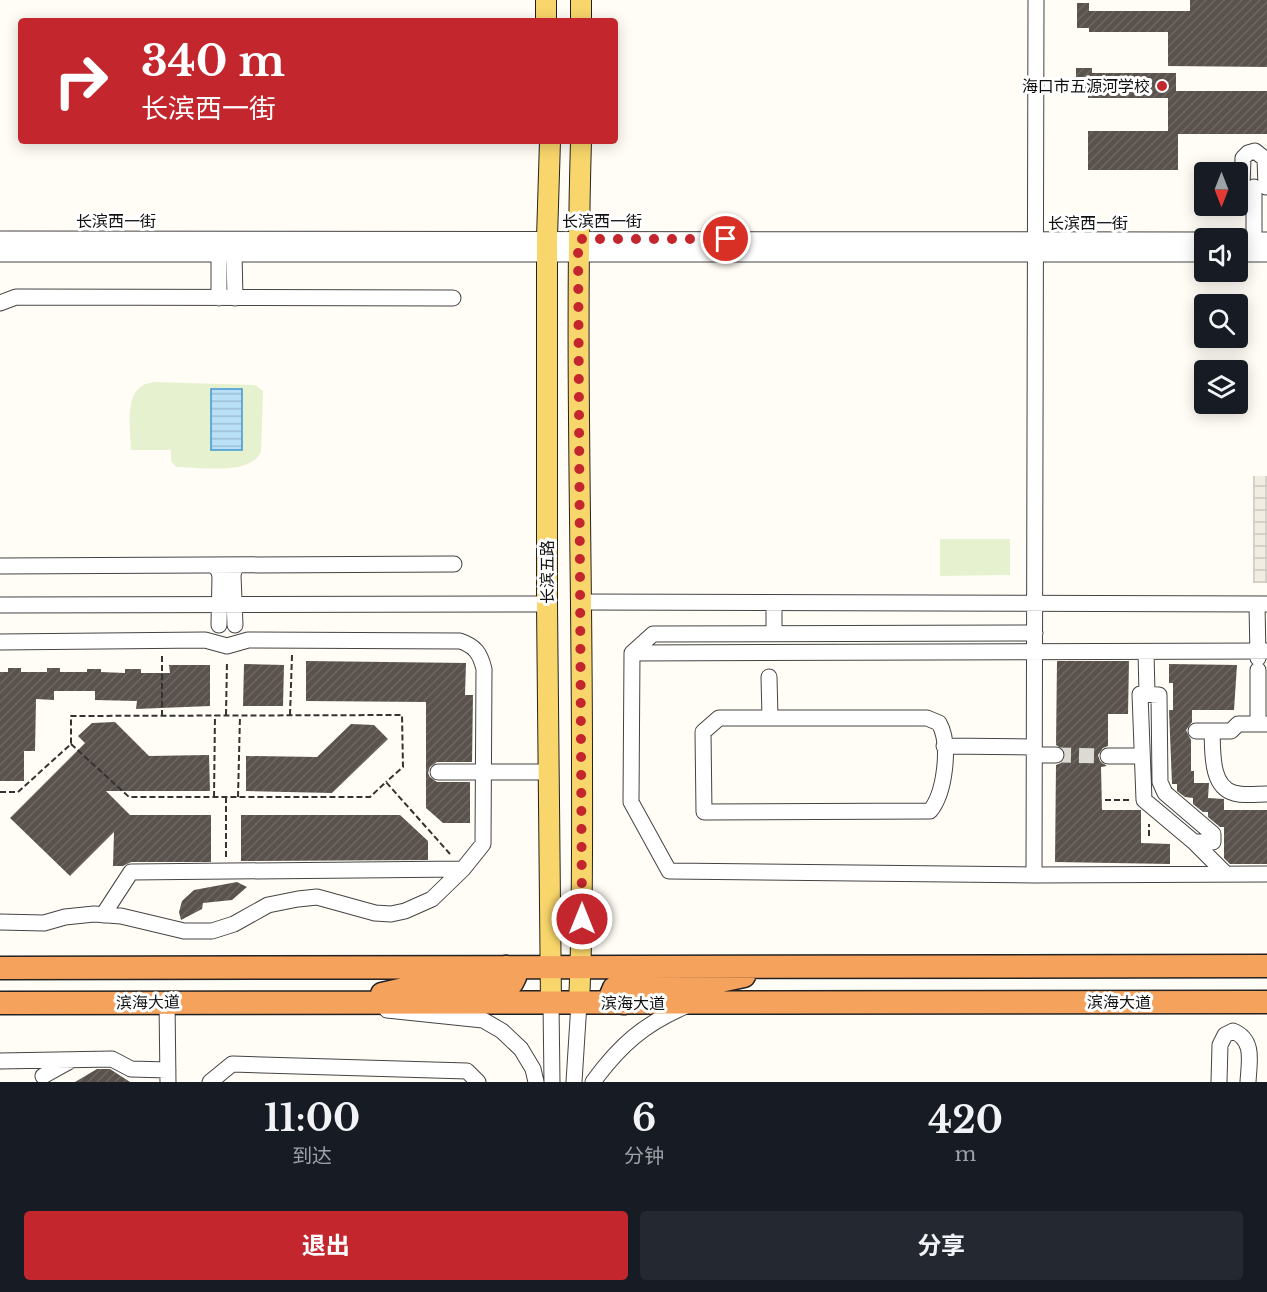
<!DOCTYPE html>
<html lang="zh">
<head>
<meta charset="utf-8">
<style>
	:root { --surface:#171b24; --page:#242831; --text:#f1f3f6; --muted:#9ea1a6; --accent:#c4262e }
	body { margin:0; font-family:"Libre Baskerville","Noto Sans SC",serif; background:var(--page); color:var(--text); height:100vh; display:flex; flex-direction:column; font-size:22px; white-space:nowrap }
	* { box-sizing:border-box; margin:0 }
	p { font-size:20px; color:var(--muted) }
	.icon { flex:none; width:33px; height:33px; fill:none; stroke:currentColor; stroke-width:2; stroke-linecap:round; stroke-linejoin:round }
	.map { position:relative; height:1082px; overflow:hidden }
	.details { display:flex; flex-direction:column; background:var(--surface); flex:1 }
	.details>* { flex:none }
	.top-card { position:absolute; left:18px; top:18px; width:600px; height:126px; border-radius:6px; box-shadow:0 3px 15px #0003; background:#c4262e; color:#fff; overflow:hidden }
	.needle { width:39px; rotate:180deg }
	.fabs { position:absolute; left:1194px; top:162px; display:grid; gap:12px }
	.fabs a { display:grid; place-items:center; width:54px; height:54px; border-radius:6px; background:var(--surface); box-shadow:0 3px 15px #0003; font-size:30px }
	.pin { position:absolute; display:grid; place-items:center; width:51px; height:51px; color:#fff; margin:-26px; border:3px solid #fff; border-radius:50%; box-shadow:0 2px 6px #0007 }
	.me { position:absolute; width:66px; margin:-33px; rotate:0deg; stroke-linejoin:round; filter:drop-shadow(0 0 4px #0008) }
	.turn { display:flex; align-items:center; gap:21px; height:126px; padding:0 24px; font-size:27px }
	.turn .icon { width:78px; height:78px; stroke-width:2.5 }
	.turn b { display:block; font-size:42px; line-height:51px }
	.eta { display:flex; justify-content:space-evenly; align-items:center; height:102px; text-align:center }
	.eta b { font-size:36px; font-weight:700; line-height:42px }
	.action { display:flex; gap:12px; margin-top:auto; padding:12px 24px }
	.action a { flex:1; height:69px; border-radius:6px; background:var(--accent); color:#fff; font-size:24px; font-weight:700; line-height:69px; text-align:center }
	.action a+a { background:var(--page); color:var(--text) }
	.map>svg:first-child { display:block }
	.pitch { fill:#e6f2cf }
	.plaza { fill:url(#plaza-grid) }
	.water { fill:url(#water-rules); stroke:#3f96cf; stroke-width:1.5 }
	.building { fill:url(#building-hatch) }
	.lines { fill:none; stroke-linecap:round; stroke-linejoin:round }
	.minor-tunnel { stroke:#dbdad3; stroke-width:15; stroke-dasharray:15 8; stroke-linecap:butt }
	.minor-casing { stroke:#444; stroke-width:17 }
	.major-casing { stroke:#222; stroke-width:22 }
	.highway-casing { stroke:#222; stroke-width:25 }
	.path { stroke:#333; stroke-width:2; stroke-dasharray:6 3; stroke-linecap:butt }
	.minor { stroke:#fff; stroke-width:15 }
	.major { stroke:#f9d66b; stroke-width:20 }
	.highway { stroke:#f5a25d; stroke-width:22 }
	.route { stroke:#c4262e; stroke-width:10; stroke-dasharray:0 18 }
	.poi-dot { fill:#c4262e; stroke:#fff; stroke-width:2 }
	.labels { text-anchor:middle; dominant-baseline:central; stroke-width:6; stroke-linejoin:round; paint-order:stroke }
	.poi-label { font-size:16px; fill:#111; stroke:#fff; text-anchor:end }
	.street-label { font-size:16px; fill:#111; stroke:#fff }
</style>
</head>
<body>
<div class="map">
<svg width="1267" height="1082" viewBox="0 0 1267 1082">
	<defs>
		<pattern id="plaza-grid" width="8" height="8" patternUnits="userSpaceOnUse" patternTransform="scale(1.5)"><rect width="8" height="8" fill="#f1ede2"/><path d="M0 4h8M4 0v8" fill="none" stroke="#cecac1"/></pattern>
		<pattern id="water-rules" width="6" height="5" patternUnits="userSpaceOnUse" patternTransform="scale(1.5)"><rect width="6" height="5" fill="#b9e0f7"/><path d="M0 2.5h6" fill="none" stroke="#9ebfd3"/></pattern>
		<pattern id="building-hatch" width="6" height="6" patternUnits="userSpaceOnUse" patternTransform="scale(1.5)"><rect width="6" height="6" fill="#5a524d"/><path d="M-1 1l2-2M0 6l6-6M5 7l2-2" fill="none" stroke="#6d6662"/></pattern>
	</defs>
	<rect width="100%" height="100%" fill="#fffdf5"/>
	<path class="pitch" d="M155,382L255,385L263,391L261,452C250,476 200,467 176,467L171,461V450H131C131,433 124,396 142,386C145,383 151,383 155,382Z
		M940,539H1010V575L940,576Z"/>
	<path class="plaza" d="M1253,476H1267V583H1253Z"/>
	<path class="water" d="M211,389H242V450H211Z"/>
	<path class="building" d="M1190,0H1267V67L1168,66V32H1089V28H1077V3H1089V11H1190Z
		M1076,68H1092V73H1176V91H1267V134H1178V170H1088V131H1168V98H1088V94H1076Z
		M306,661L466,663L465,695H473L472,762H437L430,767L428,773L430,777L437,782H470V823H443L426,808V702L306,701Z
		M1057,661H1129L1128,714H1108V746L1103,748L1098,755L1100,761L1107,766L1101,767L1102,810H1141V843L1170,844V864L1055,862L1056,765L1061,763L1066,756L1064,750L1056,745Z
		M244,664L284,665L283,706H243Z
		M1169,664L1237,665L1234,710H1192V722L1186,730L1191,740V771H1194V783H1209L1208,798L1224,799V810H1267V864H1230L1224,858V827H1220L1208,817V812H1203L1193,804V798L1185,797L1177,791V784H1172L1169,710H1173V683H1169Z
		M169,665H210V706L136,709L137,701L95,700V691H54V700L36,699L35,751H24V781H0V672H8V668H21V672H47V668H60V672H87V669H101V672L125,673V669H141V673H170Z
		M115,722L149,756L209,755L210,791H106L130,815H211V862H131L123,866H113L114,832L70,876L10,818L85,743L78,736L92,723Z
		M351,724L374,725L388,739L332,793L246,791V756L317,757Z
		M241,815H400L428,841V860L241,861Z
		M237,882L247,887L232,900L203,903L202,909L181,920L179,912L182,901L194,890Z
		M97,1069H110L130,1082H75Z"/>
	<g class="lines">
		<path class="minor-tunnel" d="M1056,755L1108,756"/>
		<g class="minor-casing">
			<path id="minor" d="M1242,187L1243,158L1248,153L1255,151L1265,159L1266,187
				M1254,187V240
				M0,239L1204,240
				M1238,240H1267
				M219,253V298
				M234,253L235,298
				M0,254H1204
				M1238,254H1267
				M0,303L16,297L453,298
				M212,565L218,569L220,576L219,625
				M0,566L454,564
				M582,602L1267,604
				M774,603V633
				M1257,604L1258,658
				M0,605L547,604
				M235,625L233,575L235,568L240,565
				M1035,633L653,634L632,653L631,802L669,871L1034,875L1267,874
				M0,642L205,640L227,646L248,640L460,641C475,646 480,653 484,669L483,844L463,869L432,899L405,911L391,914L375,913L317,897L298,899L268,905L234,924L212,931H184L121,916L94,914L65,917L44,923L0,922
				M1146,652L1147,694
				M632,653L1267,651
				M1258,670V724
				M769,677L770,718
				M1140,694L1159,695L1160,782L1165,793L1213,834V842H1194L1144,800Z
				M719,718H927L939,723C951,744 945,793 930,811L704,812L703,732Z
				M1196,731H1231L1238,724H1267
				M1212,731C1213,750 1210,787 1234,793C1244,796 1257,794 1267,794
				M944,746L1034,747
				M1034,755H1056
				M1108,756H1141
				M438,772H549
				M1194,842L1226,874
				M1034,875L1036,0
				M103,915L131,872L463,869
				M167,1002L168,1082
				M551,1003L552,1082
				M387,1010L483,1020L502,1031L521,1049L533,1069L536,1082
				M0,1061L112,1059L131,1069L168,1070
				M43,1076L70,1061
				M210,1082L232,1064L467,1071L478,1082
				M574,1082L579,1003
				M593,1082C620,1045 644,1024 686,1006
				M1219,1082L1220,1045L1225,1035L1233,1031C1255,1040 1249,1062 1248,1082"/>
		</g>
		<g class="major-casing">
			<path id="major" d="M546,0V21
				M581,0V21
				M550,141L547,238V604L551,1003
				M579,1003C583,921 582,840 582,758C582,552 575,347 581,141"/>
		</g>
		<g class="highway-casing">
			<path id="highway" d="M0,968L1267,966
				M382,994L417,986H505L512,983L515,977L506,967
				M0,1003L1267,1002
				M624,1003L611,995L614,988L620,985H701L744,976"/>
		</g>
		<path class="path" d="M162,656V716
			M226,715L227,661
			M290,715L292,655
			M71,744L129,797H370L386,782L450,854
			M0,792H18L71,744V716L402,715L403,767L386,782
			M214,797L215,715
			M238,797L240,716
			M1105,800H1129
			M1149,836V824
			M226,857V797"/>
		<use href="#minor" class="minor"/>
		<use href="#major" class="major"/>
		<use href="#highway" class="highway"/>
	</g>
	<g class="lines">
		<path class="route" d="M582,919L578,239H726"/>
	</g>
	<circle class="poi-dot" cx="1162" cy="86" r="6"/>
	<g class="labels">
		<g class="poi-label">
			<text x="1150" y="86">海口市五源河学校</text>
		</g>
		<g class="street-label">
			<text x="116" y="221">长滨西一街</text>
			<text x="602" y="221">长滨西一街</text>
			<text x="1088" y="223">长滨西一街</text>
			<text transform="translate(547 572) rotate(-90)">长滨五路</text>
			<text transform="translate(148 1002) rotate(-1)">滨海大道</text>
			<text x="1119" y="1002">滨海大道</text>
			<text x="633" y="1003">滨海大道</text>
		</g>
	</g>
</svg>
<div class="fabs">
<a><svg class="needle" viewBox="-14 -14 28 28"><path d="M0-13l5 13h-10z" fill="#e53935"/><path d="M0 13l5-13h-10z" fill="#9ea1a6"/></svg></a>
<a><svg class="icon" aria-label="sound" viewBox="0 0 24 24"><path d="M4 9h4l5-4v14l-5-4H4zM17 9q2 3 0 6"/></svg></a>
<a><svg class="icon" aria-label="search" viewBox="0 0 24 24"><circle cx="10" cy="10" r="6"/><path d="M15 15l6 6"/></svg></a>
<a><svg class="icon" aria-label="layers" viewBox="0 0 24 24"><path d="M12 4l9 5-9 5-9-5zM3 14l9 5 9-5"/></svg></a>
</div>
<div class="pin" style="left:726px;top:239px;background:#d93025"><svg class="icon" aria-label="arrive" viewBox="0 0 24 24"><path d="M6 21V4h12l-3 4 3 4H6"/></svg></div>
<svg class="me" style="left:582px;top:919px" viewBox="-20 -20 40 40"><circle r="17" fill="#c4262e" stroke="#fff" stroke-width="3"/><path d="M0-11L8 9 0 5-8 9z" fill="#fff"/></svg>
<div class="top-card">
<div class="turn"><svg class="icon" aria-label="right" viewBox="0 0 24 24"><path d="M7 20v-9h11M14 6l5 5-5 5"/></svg><div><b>340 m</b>长滨西一街</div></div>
</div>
</div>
<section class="details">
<div class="eta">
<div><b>11:00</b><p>到达</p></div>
<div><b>6</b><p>分钟</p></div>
<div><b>420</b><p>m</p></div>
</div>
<div class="action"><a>退出</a><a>分享</a></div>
</section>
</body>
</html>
